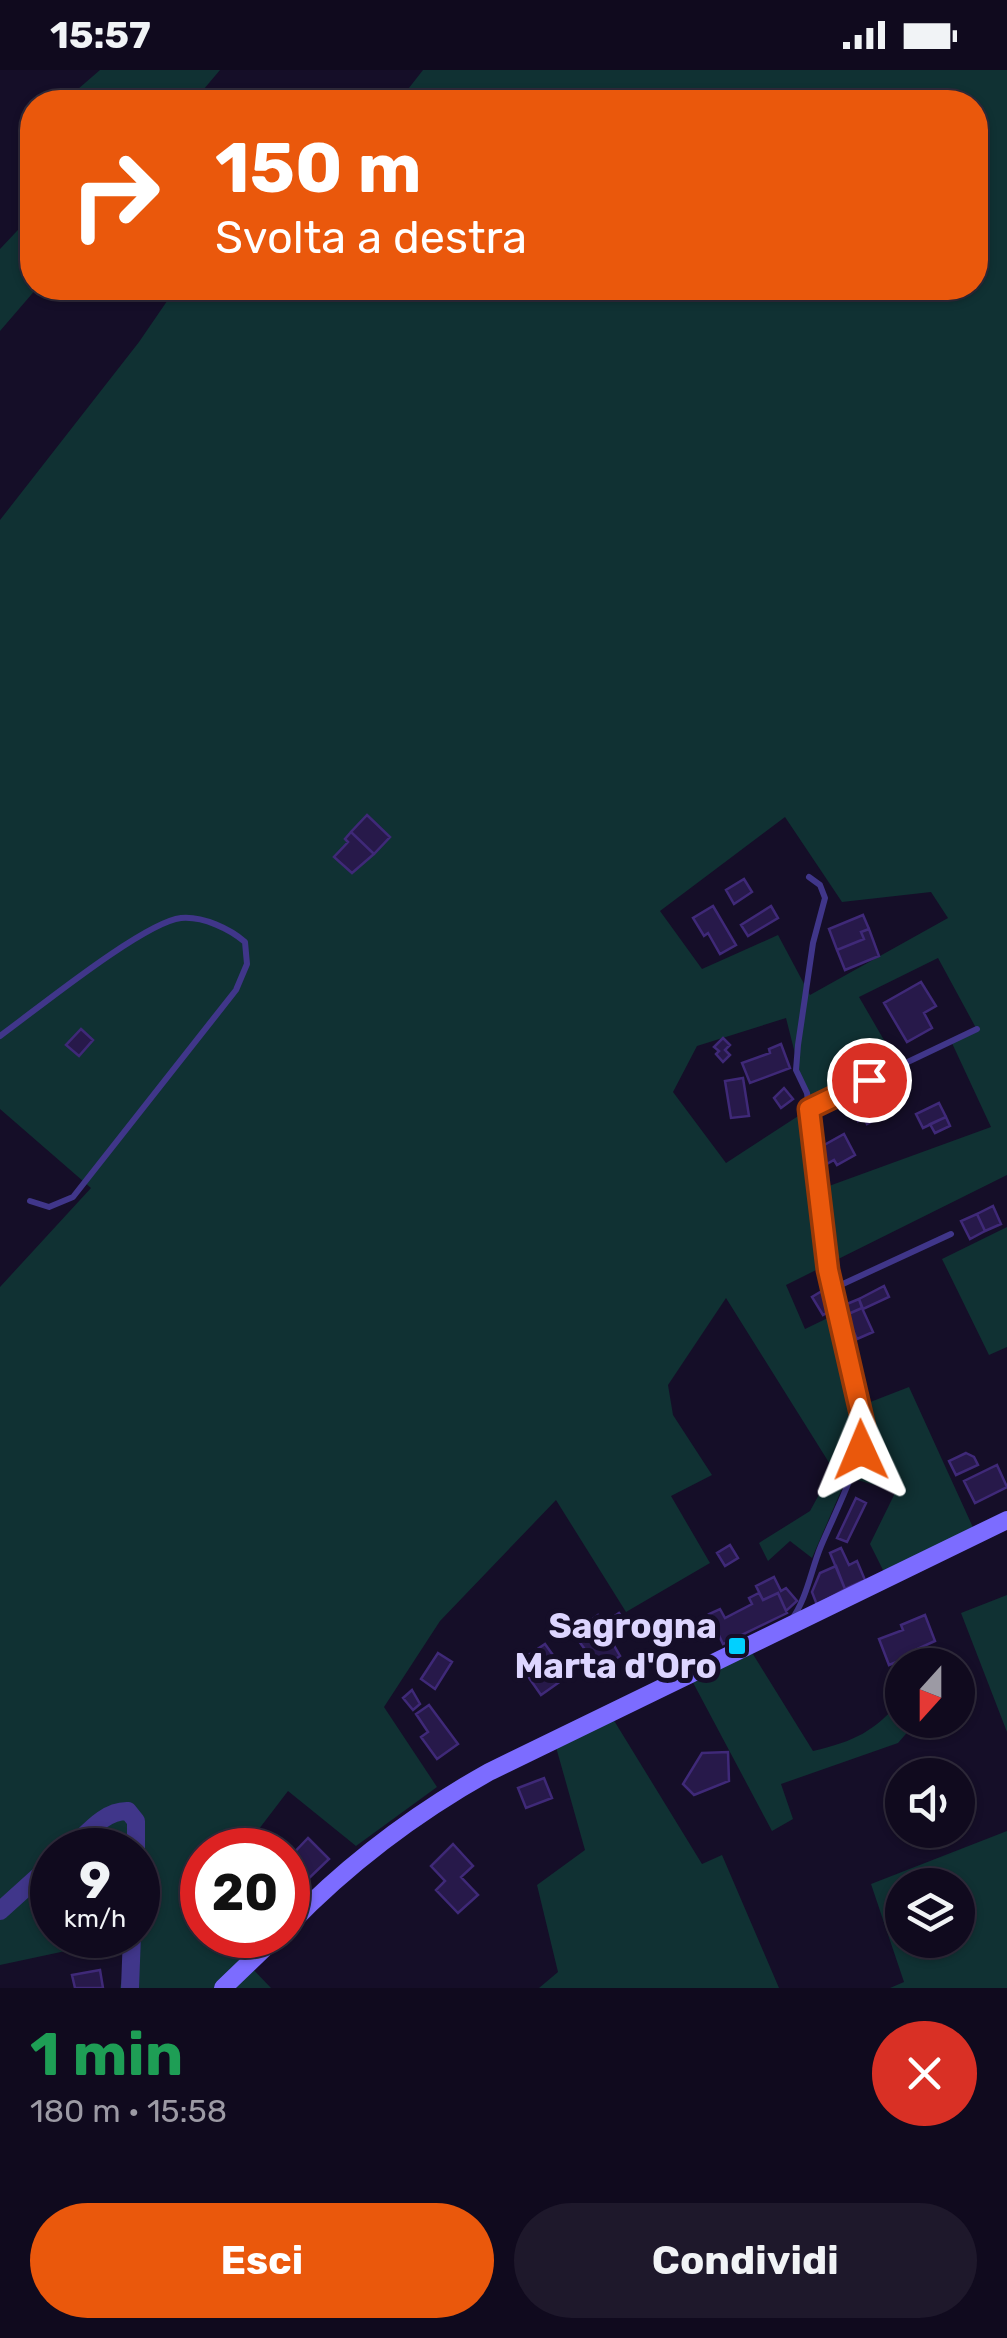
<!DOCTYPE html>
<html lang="it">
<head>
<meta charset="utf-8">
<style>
	:root { --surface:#100a1e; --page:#1e182b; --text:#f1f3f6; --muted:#9c9aa4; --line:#302b3c; --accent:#ea580c }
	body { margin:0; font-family:Rubik,sans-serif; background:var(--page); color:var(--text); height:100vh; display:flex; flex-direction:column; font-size:38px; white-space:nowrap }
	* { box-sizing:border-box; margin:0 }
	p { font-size:32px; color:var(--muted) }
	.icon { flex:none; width:55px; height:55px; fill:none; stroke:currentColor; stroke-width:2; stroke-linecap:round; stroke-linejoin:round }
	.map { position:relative; height:1918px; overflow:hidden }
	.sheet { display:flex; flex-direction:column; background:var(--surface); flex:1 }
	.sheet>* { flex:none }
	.guide { position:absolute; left:20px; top:20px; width:968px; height:210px; border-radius:40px; box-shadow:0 2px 8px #0004,0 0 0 2px var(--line); background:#ea580c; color:#fff; overflow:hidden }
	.needle { width:65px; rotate:201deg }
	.fabs { position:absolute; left:885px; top:1578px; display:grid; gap:20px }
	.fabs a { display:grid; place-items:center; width:90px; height:90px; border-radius:50%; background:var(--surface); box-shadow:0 2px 8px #0004,0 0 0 2px var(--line); font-size:50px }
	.speed { position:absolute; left:30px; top:1758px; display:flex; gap:20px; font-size:50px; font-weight:700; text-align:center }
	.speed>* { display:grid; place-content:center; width:130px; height:130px; border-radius:50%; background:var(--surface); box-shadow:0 2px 8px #0004,0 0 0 2px var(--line); line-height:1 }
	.speed small { font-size:25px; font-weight:400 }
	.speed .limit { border:15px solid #d22; background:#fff; color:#111 }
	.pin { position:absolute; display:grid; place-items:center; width:85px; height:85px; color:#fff; margin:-42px; border:5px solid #fff; border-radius:50%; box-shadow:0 2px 10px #0007 }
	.me { position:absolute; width:110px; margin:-55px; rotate:359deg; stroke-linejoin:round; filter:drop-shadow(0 0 8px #0008) }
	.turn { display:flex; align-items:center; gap:35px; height:210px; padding:0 30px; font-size:45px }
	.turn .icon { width:130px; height:130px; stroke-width:2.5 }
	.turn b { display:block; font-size:70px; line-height:85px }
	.round { display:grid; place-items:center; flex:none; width:105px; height:105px; border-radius:52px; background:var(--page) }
	.summary { display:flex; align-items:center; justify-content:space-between; height:170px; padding:0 30px }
	h1 { font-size:60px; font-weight:700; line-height:75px; color:#1e9e55 }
	.primary-button { display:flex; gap:20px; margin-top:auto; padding:20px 30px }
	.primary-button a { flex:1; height:115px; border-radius:60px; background:var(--accent); color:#fff; font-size:40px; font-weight:700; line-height:115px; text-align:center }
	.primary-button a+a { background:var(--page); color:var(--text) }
	.status { display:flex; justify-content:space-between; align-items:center; height:70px; padding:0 50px; background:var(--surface); direction:ltr }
	.status svg { height:28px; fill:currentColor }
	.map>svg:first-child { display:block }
	.green { fill:#103133; fill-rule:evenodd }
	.building { fill:#27194a; stroke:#3f2978; stroke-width:2.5 }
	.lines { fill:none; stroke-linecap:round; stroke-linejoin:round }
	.service { stroke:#40368a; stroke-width:6 }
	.tertiary { stroke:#40368a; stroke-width:18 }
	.secondary { stroke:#7c6cff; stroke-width:18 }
	.route-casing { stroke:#983908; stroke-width:25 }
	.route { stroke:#ea580c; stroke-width:18 }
	.poi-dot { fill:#01d0ff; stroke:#150e28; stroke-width:4 }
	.labels { text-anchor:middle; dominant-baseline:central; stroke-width:10; stroke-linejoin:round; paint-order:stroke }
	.poi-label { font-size:35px; font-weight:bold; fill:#ddd5ff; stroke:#150e28; text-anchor:end }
</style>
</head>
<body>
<div class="status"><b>15:57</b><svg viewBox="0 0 49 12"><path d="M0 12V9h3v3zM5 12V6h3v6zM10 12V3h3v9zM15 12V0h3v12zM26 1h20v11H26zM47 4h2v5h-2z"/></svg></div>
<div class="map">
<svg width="1007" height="1918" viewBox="0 0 1007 1918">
	<rect width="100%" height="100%" fill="#150e28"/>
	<path class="green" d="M100,0H220L193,32H63Z
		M423,0H1007V1105L786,1215L805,1259L836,1244L860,1336L909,1317L976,1464L887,1508L870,1474L896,1421L847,1407L812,1488L790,1471L768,1491L759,1473L810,1441L833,1399L726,1228L668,1315L673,1345L712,1405L671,1426L710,1493L626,1542L556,1430L440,1551L384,1637L437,1717L356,1776L288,1721L243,1780H202V1865H236L257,1887L249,1895L271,1918H120L131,1867L0,1895V1217L91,1118L0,1039V450L139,272L176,218H975V32H398ZM785,747L842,832L931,822L948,848L810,925L778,865L702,899L660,841ZM938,888L976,958L951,971L991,1057L818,1120L809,1039L899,996L859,927ZM786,948L809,1039L726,1093L673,1022L697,976ZM52,1780H138V1865H52Z
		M32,145V218H37L0,261V179Z
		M1007,1157V1277L989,1285L942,1189Z
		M1007,1525V1662L961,1543Z
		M751,1581L813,1681C855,1671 874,1662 902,1629V1650H918L898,1673L781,1714L793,1749L772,1761L689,1605Z
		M610,1644L702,1794L722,1785L779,1918H539L558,1902L537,1815L585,1780L554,1670Z
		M1007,1761V1918H890L904,1912L871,1814ZM902,1815H958V1870H902Z"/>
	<path class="building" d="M367,745L390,767L374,784L351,762Z
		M351,762L374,784L352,803L334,787L348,772L345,769Z
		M744,809L752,822L734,834L726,820Z
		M713,836L736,875L720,884L708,863L704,866L693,848Z
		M771,836L778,848L748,866L741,855Z
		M863,845L869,859L861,862L864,869L837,880L829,859Z
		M869,859L879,886L845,900L837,880L864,869L861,862Z
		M921,912L936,936L924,943L932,958L907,972L884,933Z
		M81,959L93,970L79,986L66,975Z
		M723,968L730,975L725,980L730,985L723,992L716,984L719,981L714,977Z
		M781,974L790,998L750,1013L742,993L770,983L769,979Z
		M743,1008L749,1046L731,1048L725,1011Z
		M784,1018L793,1029L781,1038L774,1028Z
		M872,1030L882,1046L867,1054L864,1048L858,1051L852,1041Z
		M939,1033L946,1047L923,1058L916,1044Z
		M946,1047L950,1056L935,1063L930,1054Z
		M844,1064L855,1085L837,1095L834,1090L825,1095L817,1079Z
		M993,1136L1001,1154L985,1161L977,1144Z
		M977,1144L985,1161L970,1169L961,1151Z
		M884,1216L889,1227L863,1239L859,1229Z
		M822,1221L833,1239L823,1245L812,1227Z
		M859,1229L862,1238L846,1245L842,1236Z
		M862,1238L873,1262L857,1269L846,1245Z
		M966,1383L974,1387L978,1395L956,1405L949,1391Z
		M997,1395L1007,1417L975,1433L964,1411Z
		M856,1428L866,1433L847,1472L837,1468Z
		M730,1475L738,1488L725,1496L717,1483Z
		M841,1478L849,1495L857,1491L865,1510L845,1519L830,1483Z
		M836,1496L845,1519L817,1535L812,1522L820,1503Z
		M774,1507L781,1521L786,1518L797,1531L786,1541L778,1523L763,1530L756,1516Z
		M759,1523L763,1530L778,1523L787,1543L723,1574L709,1544L720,1539L725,1548L752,1534L749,1528Z
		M619,1543L631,1560L612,1572L620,1586L600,1600L573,1563L598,1545L604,1553Z
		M925,1545L935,1571L917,1579L919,1583L889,1595L879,1569L903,1560L901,1555Z
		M545,1574L568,1606L541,1625L518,1592Z
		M438,1583L452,1592L435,1619L421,1609Z
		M412,1620L420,1634L413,1640L403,1628Z
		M429,1635L458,1674L437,1689L421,1667L428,1662L416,1644Z
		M728,1682L729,1711L694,1725L683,1714L702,1683Z
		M544,1708L552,1728L526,1738L518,1718Z
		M308,1768L329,1789L304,1813L290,1799L293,1797L288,1789Z
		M453,1774L473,1796L461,1807L478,1825L458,1843L436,1820L445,1811L431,1796Z
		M100,1900L103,1918H75L72,1905Z"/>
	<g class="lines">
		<path class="service" d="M0,966C36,940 144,852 181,848C203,846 230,859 245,872L247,894L236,920L73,1127L49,1137L30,1131
			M809,1039L977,959
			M832,1219L951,1164
			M792,1549C807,1528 811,1500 821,1476C838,1436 858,1400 864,1357L828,1200L807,1023L796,1000L798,975L813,873L825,828L820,815L809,807"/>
		<path class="tertiary" d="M69,1780C86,1765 104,1740 128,1741L136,1751V1780
			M0,1841L52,1794
			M130,1918L132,1865"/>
		<path class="secondary" d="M288,1856C347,1795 414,1744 489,1702L1007,1450
			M223,1918L278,1865"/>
	</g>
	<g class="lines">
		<g class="route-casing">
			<path id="route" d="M861,1380L864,1357L828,1200L809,1039L869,1010"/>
		</g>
		<use href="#route" class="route"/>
	</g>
	<rect class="poi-dot" x="727" y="1566" width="20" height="20" rx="5"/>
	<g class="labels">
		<g class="poi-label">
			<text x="717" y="1556">Sagrogna<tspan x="717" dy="40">Marta d'Oro</tspan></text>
		</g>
	</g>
</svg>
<div class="fabs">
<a><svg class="needle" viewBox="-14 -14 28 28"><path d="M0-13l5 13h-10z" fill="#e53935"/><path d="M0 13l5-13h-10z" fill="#9c9aa4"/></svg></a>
<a><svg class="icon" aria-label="sound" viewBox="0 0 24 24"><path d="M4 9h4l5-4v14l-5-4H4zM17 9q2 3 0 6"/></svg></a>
<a><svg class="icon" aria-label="layers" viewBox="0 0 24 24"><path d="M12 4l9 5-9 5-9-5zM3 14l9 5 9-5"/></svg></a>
</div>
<div class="speed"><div>9<small>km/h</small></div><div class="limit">20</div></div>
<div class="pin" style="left:869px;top:1010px;background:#d93025"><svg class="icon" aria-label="arrive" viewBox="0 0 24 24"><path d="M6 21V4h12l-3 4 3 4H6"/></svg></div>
<svg class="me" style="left:861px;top:1380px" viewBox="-20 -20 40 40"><path d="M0-17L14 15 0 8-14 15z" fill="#ea580c" stroke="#fff" stroke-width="4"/></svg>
<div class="guide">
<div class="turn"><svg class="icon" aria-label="right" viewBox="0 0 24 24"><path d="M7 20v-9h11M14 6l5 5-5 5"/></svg><div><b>150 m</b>Svolta a destra</div></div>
</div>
</div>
<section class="sheet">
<div class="summary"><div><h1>1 min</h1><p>180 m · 15:58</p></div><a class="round" style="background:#d93025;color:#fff"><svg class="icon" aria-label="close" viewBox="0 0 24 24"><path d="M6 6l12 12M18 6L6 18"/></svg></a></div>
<div class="primary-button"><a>Esci</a><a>Condividi</a></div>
</section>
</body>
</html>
